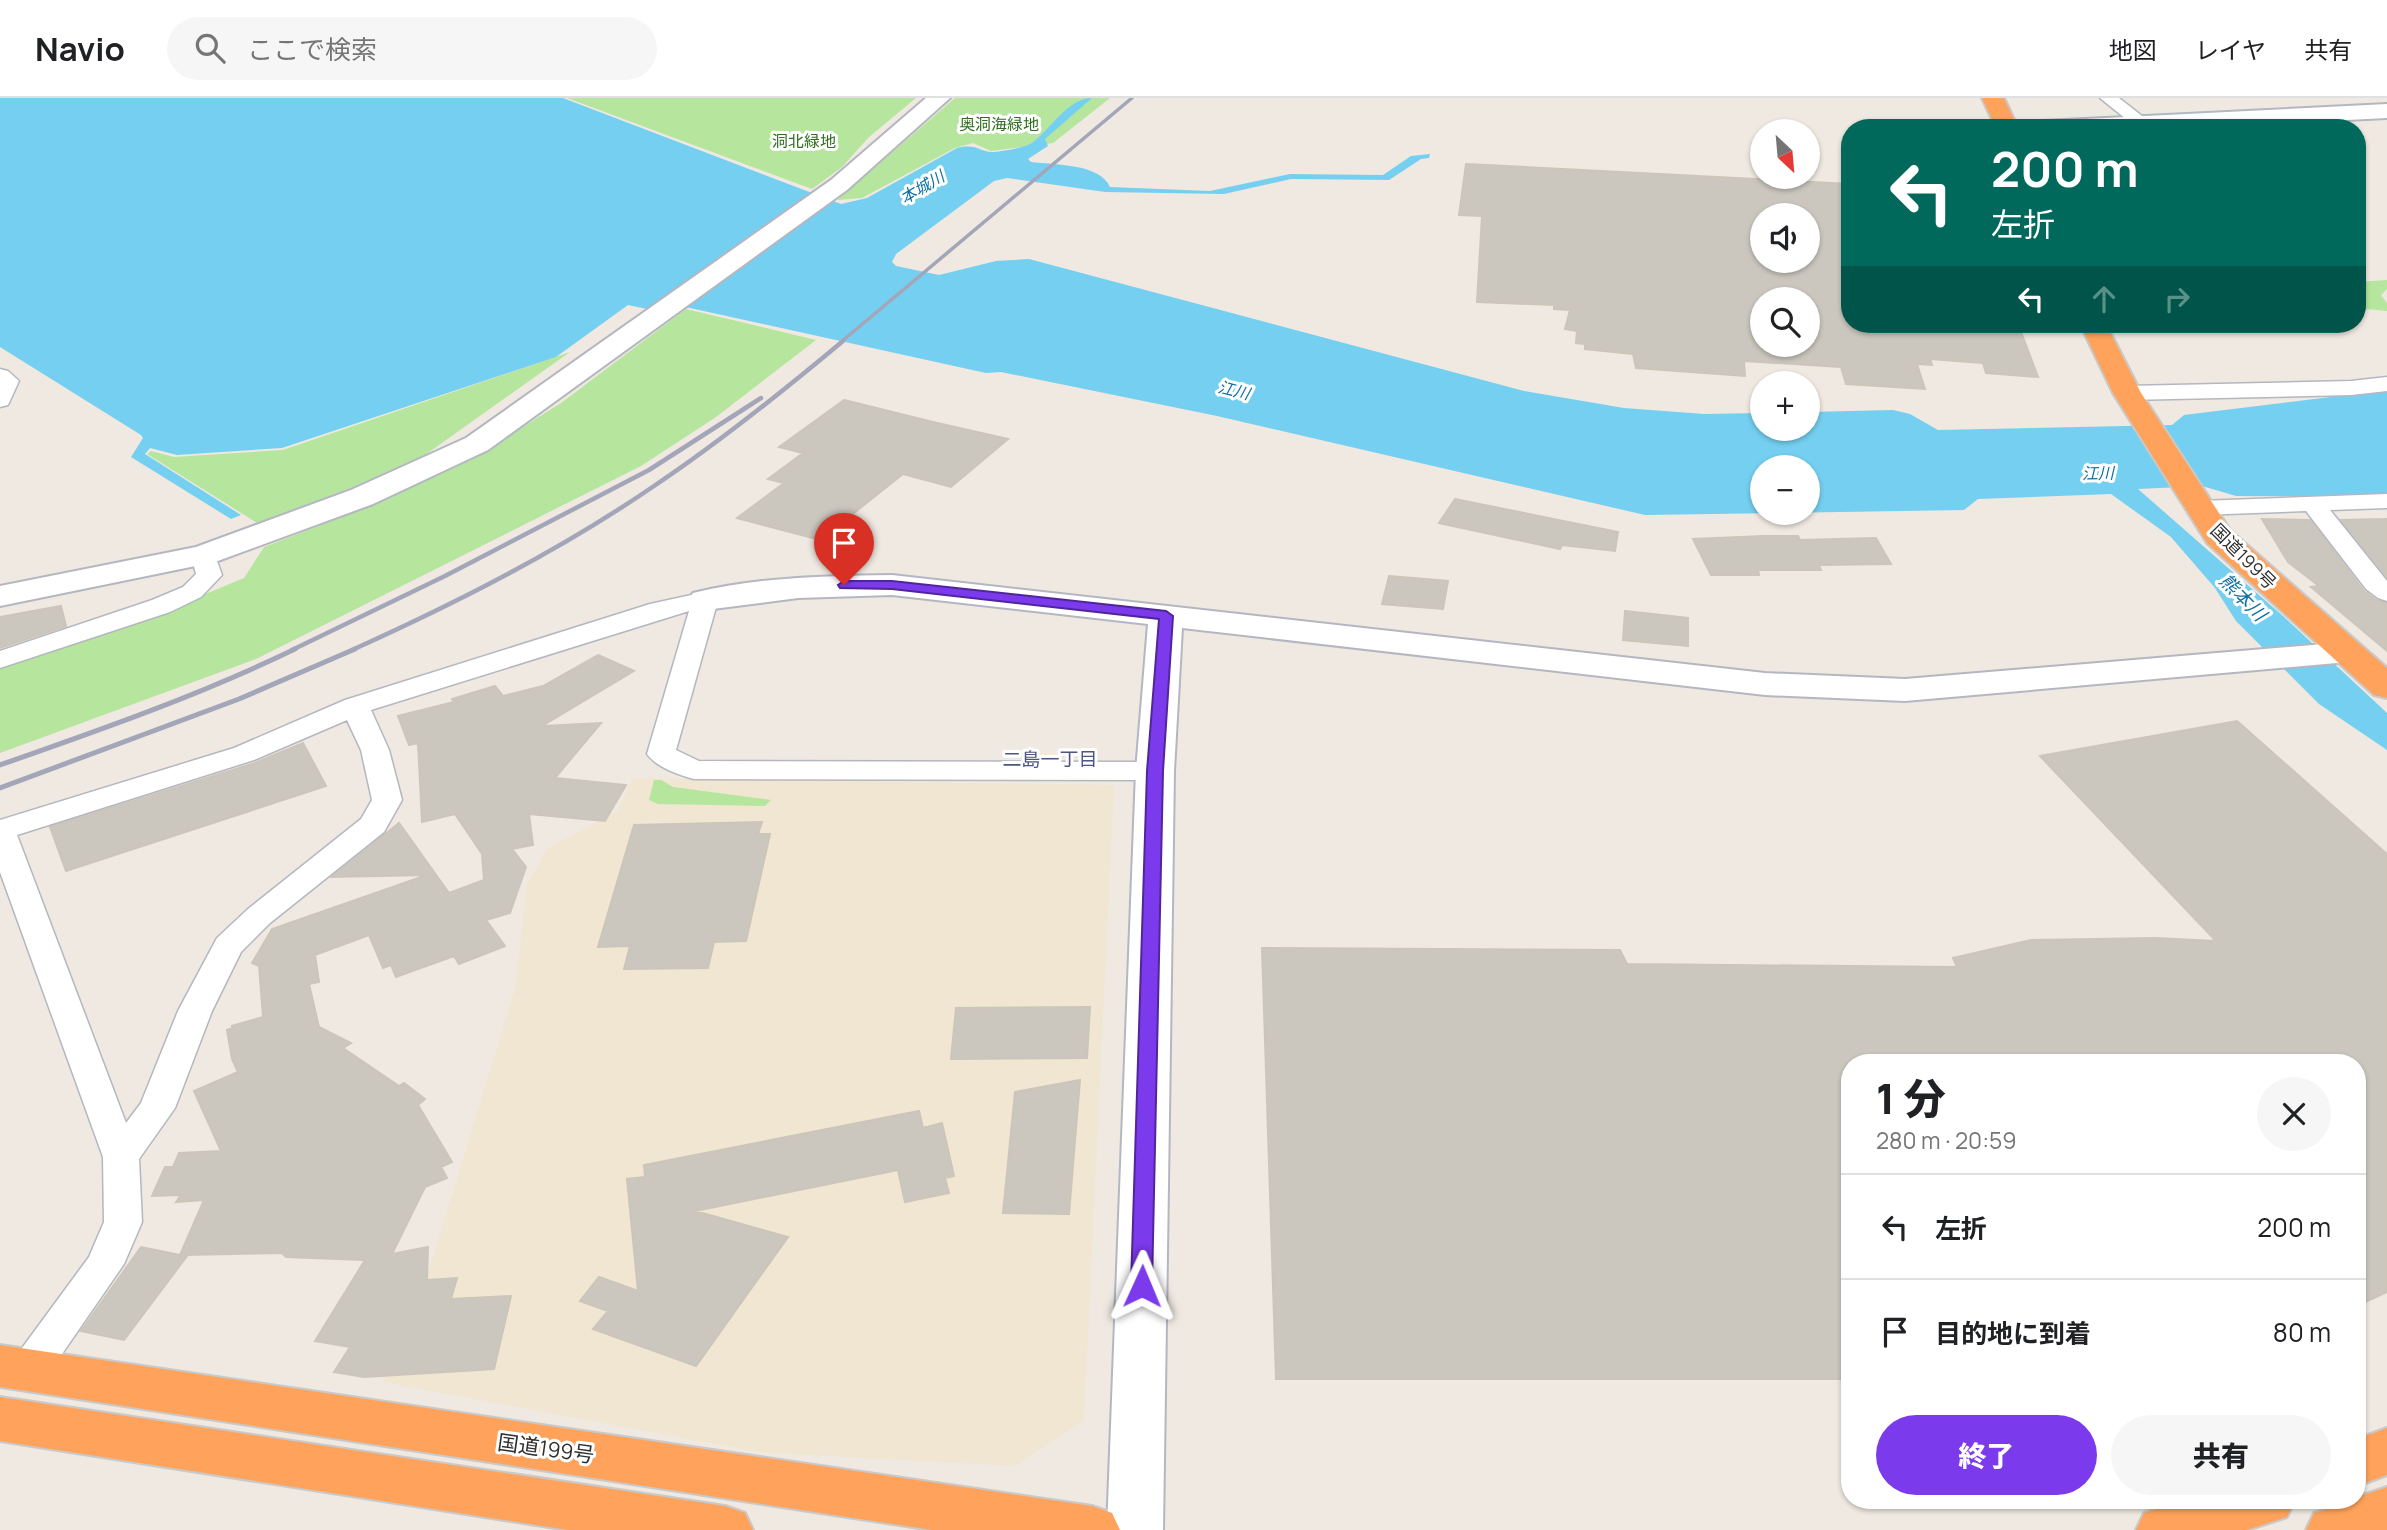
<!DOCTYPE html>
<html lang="ja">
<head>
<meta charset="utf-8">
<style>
	:root { --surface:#fff; --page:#f6f6f6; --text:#202124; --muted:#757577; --line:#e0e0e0; --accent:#7c3aed }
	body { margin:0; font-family:Manrope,"Noto Sans JP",sans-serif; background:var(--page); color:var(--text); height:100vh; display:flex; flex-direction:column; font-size:26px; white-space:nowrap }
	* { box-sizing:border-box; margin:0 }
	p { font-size:23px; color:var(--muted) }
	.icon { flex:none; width:38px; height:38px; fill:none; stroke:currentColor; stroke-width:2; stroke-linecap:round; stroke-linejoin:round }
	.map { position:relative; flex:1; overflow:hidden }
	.side { position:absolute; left:1841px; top:956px; width:525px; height:455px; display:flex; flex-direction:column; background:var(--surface); border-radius:28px; box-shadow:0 2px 5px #0004 }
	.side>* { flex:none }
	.banner { position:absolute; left:1841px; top:21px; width:525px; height:214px; border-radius:28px; box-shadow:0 2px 5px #0004; background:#00695c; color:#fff; overflow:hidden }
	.needle { width:46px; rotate:154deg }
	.buttons { position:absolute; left:1750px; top:21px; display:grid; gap:14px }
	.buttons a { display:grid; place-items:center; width:70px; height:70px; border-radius:50%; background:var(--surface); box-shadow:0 2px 5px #0004; font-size:35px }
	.pin { position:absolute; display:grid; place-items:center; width:60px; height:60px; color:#fff; margin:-72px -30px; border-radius:50% 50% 50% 0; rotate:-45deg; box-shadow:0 0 7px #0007 }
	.pin .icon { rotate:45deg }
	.me { position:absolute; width:77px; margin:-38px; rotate:1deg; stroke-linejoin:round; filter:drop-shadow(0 0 5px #0008) }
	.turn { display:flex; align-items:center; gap:24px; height:147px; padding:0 35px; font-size:32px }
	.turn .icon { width:91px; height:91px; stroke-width:2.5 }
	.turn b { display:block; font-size:49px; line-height:60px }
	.lanes { display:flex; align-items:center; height:66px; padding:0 35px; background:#0003; justify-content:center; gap:35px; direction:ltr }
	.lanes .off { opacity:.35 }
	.round { display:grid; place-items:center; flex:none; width:74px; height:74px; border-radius:37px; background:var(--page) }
	.headline { display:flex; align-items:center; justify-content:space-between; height:119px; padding:0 35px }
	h1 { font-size:42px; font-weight:800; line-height:52px }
	.action { display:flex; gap:14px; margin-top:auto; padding:14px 35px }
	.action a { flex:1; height:80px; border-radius:42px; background:var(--accent); color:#fff; font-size:28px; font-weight:800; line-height:80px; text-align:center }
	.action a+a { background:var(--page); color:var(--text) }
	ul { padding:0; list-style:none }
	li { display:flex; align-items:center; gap:21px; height:105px; padding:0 35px; border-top:2px solid var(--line) }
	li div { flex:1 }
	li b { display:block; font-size:26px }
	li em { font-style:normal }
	header { display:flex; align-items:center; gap:42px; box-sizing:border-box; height:98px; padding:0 35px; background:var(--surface); border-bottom:2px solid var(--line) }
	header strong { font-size:33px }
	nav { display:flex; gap:38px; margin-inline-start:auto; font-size:24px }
	.search { width:490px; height:63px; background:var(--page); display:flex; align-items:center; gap:18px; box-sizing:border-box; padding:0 24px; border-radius:38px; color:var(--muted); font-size:26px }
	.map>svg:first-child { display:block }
	.education { fill:#f0e6d1 }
	.green { fill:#b6e59e }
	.water { fill:#75cff0; fill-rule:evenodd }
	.building { fill:#cbc7bf; stroke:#cbc5ba; stroke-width:2; fill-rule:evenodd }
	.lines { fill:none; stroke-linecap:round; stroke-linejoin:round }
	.street-casing { stroke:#b4b7c1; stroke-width:3 }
	.secondary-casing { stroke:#b4b7c1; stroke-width:4 }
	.highway-casing { stroke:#c9c9c9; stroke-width:4 }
	.street { fill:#fff; fill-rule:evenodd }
	.secondary { fill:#fff; fill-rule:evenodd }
	.highway { fill:#ffa35c; fill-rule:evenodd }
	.rail-far2 { stroke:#a3a6b8; stroke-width:3.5 }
	.rail-far1 { stroke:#a3a6b8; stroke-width:4.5 }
	.rail { stroke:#a3a6b8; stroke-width:5 }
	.route { fill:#7c3aed; stroke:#51269a; stroke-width:2 }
	.labels { text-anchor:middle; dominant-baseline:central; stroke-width:6; stroke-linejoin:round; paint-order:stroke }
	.far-park-label { font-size:16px; fill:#2c6e1b; stroke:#fff }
	.far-water-label { font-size:16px; font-style:italic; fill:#0d6fa3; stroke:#fff }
	.street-label { font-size:18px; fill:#2e2e2e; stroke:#fff }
	.water-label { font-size:19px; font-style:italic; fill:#0d6fa3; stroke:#fff }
	.neighbourhood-label { font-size:19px; fill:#4d5680; stroke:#fff }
	.near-street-label { font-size:21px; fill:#2e2e2e; stroke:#fff }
</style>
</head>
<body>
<header>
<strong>Navio</strong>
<div class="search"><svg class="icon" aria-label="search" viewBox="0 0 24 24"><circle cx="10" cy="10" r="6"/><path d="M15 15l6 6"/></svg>ここで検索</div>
<nav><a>地図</a><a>レイヤ</a><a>共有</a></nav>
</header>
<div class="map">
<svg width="2387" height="1432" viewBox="0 0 2387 1432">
	<rect width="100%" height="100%" fill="#efe9e1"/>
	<path class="education" d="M633,680L1114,687L1084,1322L1014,1368L758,1354L383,1284L427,1179L515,891L527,787L548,750L617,714Z"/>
	<path class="green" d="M567,0H916L869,39L842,69L812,91Z
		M955,0H1110L1053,45L991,53L973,45L955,50L862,100L837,102Z
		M2387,182V191L2381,197L2387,205V213L2366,211L2357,207V184Z
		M686,211L816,242L716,319L641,368L256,561L0,655V568L143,522L244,480L264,449L365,410L505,340L561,305Z
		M570,254L425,357L356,388L257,425L147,356L151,353L174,359L283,352Z
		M654,682H661L673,689L771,702L765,708L658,706L649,702Z"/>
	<path class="water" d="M0,0H563L841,106L867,100L957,50C979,45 979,55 994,54C1003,53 1024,50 1032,45C1049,33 1068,0 1092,0L1045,41L1048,48L1028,61L1031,64C1053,67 1100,65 1110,89L1210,93L1290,76L1383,77L1411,58L1430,56L1429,60L1421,61L1389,82L1291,81L1224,96L1105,94L1007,80L994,83L896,156L892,164L896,168L939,177L996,163L1029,161L1524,293L1624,310L1704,316L1762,315V331H1808V314L1893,312L1910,316L1938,332L2172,327L2184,317L2387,292V399L2236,398L2202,388L2138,391L2283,518L2387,615V652L2319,606L2236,523L2215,490L2171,439L2111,396L1978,401L1964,412L1645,417L1217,318L1001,274L986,275L658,203L647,211L628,207L556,259L282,350L177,357L150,350L145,356L241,417L231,421L131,359L143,340L141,337L0,249ZM1762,369H1808V415H1762Z"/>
	<path class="building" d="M1466,66L1850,86V226H2018L2038,279L1986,275L1983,265L1930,261L1932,267L1917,266L1925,291L1846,286L1841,269L1744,263L1745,278L1636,270L1633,256L1585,251V246L1576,245L1577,233L1565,231L1570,212L1554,211V207L1477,204L1482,118L1459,117ZM1762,117H1808V163H1762ZM1762,201H1808V247H1762Z
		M844,302L933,324L1008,341L951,389L903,376L820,442L737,420L784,385L768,381L803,355L779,349Z
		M1455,401L1618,434L1615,453L1562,447L1560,451L1439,425Z
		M2262,421L2310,422L2364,493L2376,502L2387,505V553L2311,489L2319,488L2288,464Z
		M2387,421V479L2341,422Z
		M1764,438H1798L1800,442L1876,440L1891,466L1819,467L1821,472H1758L1759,477H1711L1693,441Z
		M1389,478L1448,483L1443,511L1382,506Z
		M61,508L66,528L0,550V519Z
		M1625,513L1688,520V548L1623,542Z
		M598,557L634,573L542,628L601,625L555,680L626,687L605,723L529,716L533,747L512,751L526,769L510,815L486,822L505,848L459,866L454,858L396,879L391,867L383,870L369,837L315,857L319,884L309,886L319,929L351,945L343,950L399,988L404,985L425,1001L418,1007L452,1064L441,1069L447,1080L425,1089L392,1156L428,1149L427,1182L457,1180L451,1201L511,1198L494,1271L364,1279L334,1274L350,1249L315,1243L365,1162L286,1159L282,1155L184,1157L187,1158L124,1242L81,1233L141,1149L180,1157L204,1102L176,1104L181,1097L152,1098L165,1069H173L179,1055L221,1053L194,993L238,974L232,961L227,932L233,930L232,928L263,919L259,868L252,865L272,831L427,777L332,779L399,725L449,795L484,782L482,756L455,716L422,724L418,645L409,647L398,618L454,604L452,601L495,588L503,598L543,588Z
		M2237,623L2387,756V1194L2357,1208V964H1850V1281H1276L1262,850L1620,852L1627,866L1957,869L1953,860L2031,842L2155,840L2216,843L2040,658Z
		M303,645L326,688L66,773L50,729L255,665Z
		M762,724L758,736H770L746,843L714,844L708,870L624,871L630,848L598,849L634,727Z
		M1090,909L1087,960L951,961L956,910Z
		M1080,982L1069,1116L1003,1115L1015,994Z
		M919,1013L923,1030L942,1025L954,1078L945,1080L949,1095L905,1104L898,1072L695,1113L788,1139L696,1268L593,1231L608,1213L580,1203L599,1179L638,1193L627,1081L645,1079L644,1067Z"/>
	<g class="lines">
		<g class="street-casing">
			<path id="street" d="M2100,0H2119L2151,25L2148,29H2136Z
				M0,271L8,273L19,283L8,307L0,309Z
				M2387,279V293L2351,297L2127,302L2119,300L2116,295L2119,290L2127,288L2351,283Z
				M2387,396V410L2330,412L2387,483V503L2378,500L2366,491L2306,413L2200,417L2191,415L2188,410L2191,405L2200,403Z
				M204,449L213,452L222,477L201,499L170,514L0,570V553L152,502L183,489L196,476L191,457L195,452Z
				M705,494L714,497L718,502L676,652L699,663L1155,664L1165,667L1169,673L1165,679L1155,682L694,681C679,677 656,669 647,656L689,513L371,612L389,652L402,702L384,734L270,825L241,854L212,913L175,1010L139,1061L142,1124L124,1166L42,1285L28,1289L14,1285L8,1273L14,1261L89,1159L104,1124L103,1059L0,774V722L234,650L345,602L650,506ZM347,622L361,652L372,702L361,721L248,811L217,840L178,913L141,1005L126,1025L17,737L254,662Z"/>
		</g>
		<g class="secondary-casing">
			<path id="secondary" d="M926,0H950L847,92L488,352L373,406L215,464L0,508V488L196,449L351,392L466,340L831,82Z
				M2387,6V20L2184,30H2033L2036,25L2044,23Z
				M892,477L1765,575L1905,581L2348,544L2360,547L2365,554L2360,561L2348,564L1905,603L1765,597L1182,530L1174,673L1163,1432H1107L1136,673L1148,526L892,497L798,500L705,512L693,509L688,502L693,495C757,479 826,478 892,477Z"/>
		</g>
		<g class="highway-casing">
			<path id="highway" d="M1982,0H2004L2018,30H1996Z
				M2080,226H2106L2141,295L2230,432L2387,570V600L2374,597L2207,445L2113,295Z
				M0,1247L1092,1408L1112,1415L1120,1432H932L0,1289Z
				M0,1299L725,1408L745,1415L753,1432H568L0,1343Z
				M2387,1330V1377L2357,1388V1341Z
				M2387,1389V1432H2306L2314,1415L2357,1402V1399Z
				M2184,1402H2295L2287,1419L2247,1432H2136L2144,1415Z"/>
		</g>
		<use href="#street" class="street"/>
		<use href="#secondary" class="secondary"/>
		<use href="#highway" class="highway"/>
		<path class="rail-far2" d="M841,244L1132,0"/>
		<path class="rail-far1" d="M292,552L445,478L649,372L761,300
			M352,552C456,505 559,453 654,388C720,344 782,294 843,243"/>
		<path class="rail" d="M0,667C100,632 200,597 295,551
			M0,690L239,601L355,551"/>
	</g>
	<path class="route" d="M844,483H892L1166,513L1173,518L1163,673L1152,1188L1149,1194L1142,1196L1134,1194L1131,1188L1147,673L1159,521L892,491L840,490L838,487Z"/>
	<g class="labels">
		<g class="far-park-label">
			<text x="999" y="26">奥洞海緑地</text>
			<text x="804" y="43">洞北緑地</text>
		</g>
		<g class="far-water-label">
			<text transform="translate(922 89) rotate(-31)">本城川</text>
			<text transform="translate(1234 292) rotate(14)">江川</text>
			<text transform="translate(2098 375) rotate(-1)">江川</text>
		</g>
		<g class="street-label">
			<text transform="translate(2244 458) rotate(45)">国道199号</text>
		</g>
		<g class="water-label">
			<text transform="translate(2243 499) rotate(45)">熊本川</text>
		</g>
		<g class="neighbourhood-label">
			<text x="1050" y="661">二島一丁目</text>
		</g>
		<g class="near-street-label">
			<text transform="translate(546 1350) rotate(8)">国道199号</text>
		</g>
	</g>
</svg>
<div class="buttons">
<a><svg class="needle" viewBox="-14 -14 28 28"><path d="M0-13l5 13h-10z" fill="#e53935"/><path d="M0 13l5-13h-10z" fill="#757577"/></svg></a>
<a><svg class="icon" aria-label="sound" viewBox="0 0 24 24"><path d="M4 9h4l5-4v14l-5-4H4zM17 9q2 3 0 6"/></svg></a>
<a><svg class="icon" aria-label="search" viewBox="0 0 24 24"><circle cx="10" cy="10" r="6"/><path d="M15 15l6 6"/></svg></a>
<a>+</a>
<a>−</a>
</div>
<div class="pin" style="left:844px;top:487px;background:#d93025"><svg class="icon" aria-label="arrive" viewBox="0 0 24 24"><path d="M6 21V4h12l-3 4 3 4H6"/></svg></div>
<svg class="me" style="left:1142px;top:1188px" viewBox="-20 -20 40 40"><path d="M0-17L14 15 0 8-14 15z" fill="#7c3aed" stroke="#fff" stroke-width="4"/></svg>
<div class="banner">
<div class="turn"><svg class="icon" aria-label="left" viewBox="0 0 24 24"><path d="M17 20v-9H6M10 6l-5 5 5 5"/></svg><div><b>200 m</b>左折</div></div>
<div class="lanes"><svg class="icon" aria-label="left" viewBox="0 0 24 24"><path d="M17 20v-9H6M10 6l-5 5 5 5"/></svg><svg class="icon off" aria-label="ahead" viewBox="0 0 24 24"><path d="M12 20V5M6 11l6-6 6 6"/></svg><svg class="icon off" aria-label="right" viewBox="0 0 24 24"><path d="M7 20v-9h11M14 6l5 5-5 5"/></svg></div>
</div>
<section class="side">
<div class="headline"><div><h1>1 分</h1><p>280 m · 20:59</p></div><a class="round"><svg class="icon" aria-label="close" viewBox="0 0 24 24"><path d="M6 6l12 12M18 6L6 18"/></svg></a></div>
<ul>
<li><svg class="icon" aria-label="left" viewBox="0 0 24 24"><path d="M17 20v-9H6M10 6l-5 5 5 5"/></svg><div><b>左折</b></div><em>200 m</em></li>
<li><svg class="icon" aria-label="arrive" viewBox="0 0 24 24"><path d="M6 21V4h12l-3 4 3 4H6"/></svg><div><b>目的地に到着</b></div><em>80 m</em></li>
</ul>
<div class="action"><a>終了</a><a>共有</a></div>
</section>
</div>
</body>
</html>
